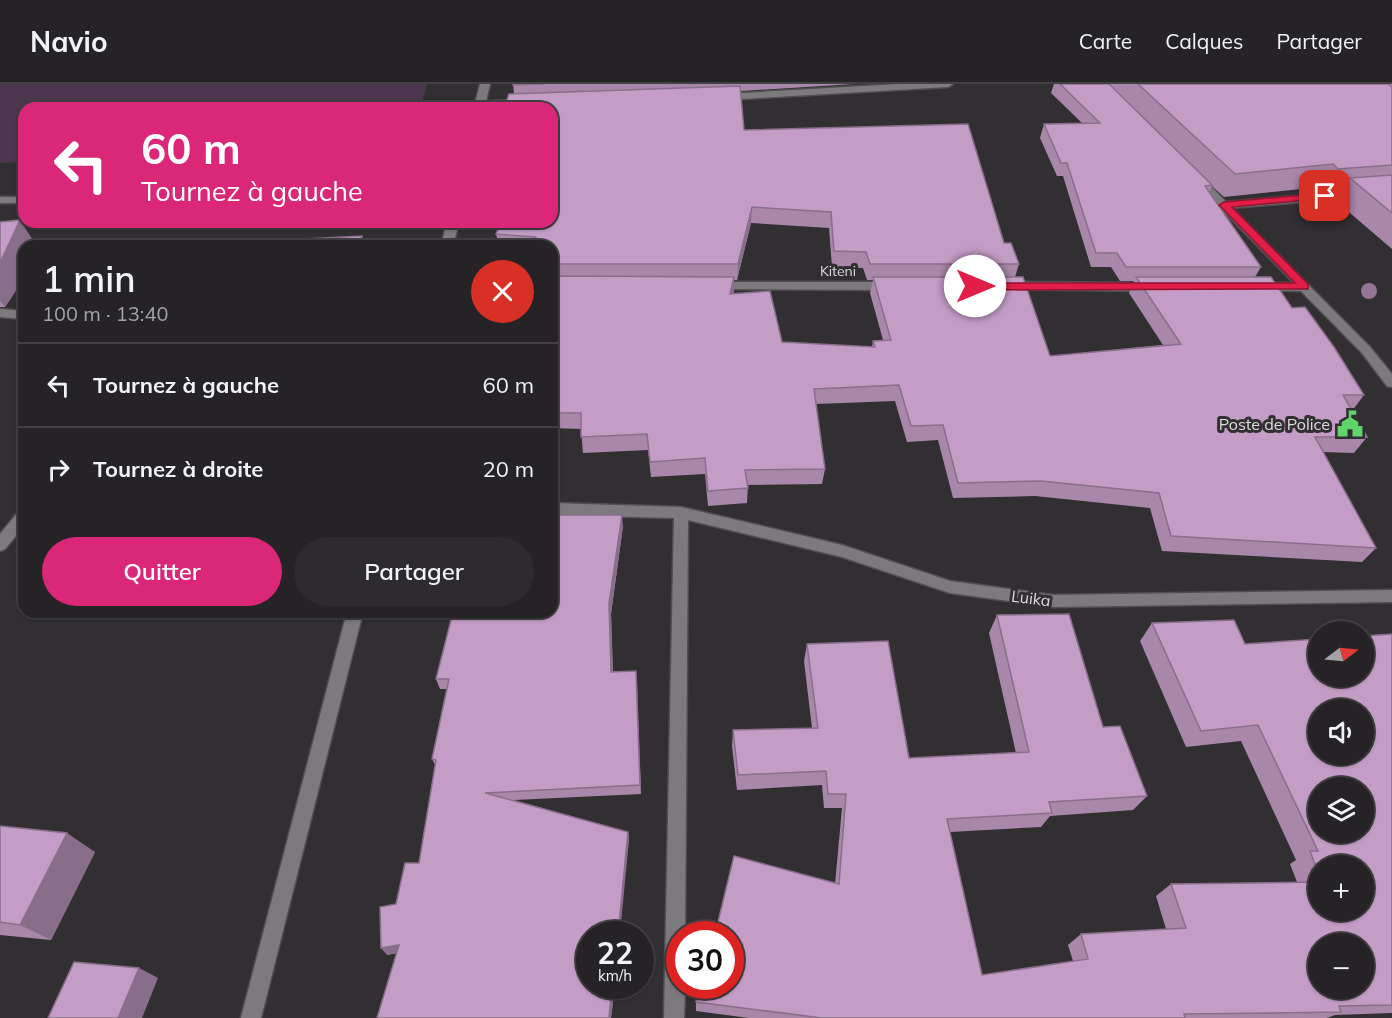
<!DOCTYPE html>
<html lang="fr">
<head>
<meta charset="utf-8">
<style>
	:root { --surface:#262326; --page:#2e2b2e; --text:#f1f3f6; --muted:#a4a4a7; --line:#424043; --accent:#db2777 }
	body { margin:0; font-family:Mulish,sans-serif; background:var(--page); color:var(--text); height:100vh; display:flex; flex-direction:column; font-size:22px; white-space:nowrap }
	* { box-sizing:border-box; margin:0 }
	p { font-size:20px; color:var(--muted) }
	.icon { flex:none; width:33px; height:33px; fill:none; stroke:currentColor; stroke-width:2; stroke-linecap:round; stroke-linejoin:round }
	.map { position:relative; flex:1; overflow:hidden }
	.drawer { position:absolute; left:18px; top:156px; width:540px; height:378px; display:flex; flex-direction:column; background:var(--surface); border-radius:18px; box-shadow:0 2px 4px #0004,0 0 0 2px var(--line) }
	.drawer>* { flex:none }
	.hud { position:absolute; left:18px; top:18px; width:540px; height:126px; border-radius:18px; box-shadow:0 2px 4px #0004,0 0 0 2px var(--line); background:#db2777; color:#fff; overflow:hidden }
	.needle { width:39px; rotate:74deg }
	.fabs { position:absolute; left:1308px; top:537px; display:grid; gap:12px }
	.fabs a { display:grid; place-items:center; width:66px; height:66px; border-radius:50%; background:var(--surface); box-shadow:0 2px 4px #0004,0 0 0 2px var(--line); font-size:30px }
	.speed { position:absolute; left:576px; top:837px; display:flex; gap:12px; font-size:30px; font-weight:700; text-align:center }
	.speed>* { display:grid; place-content:center; width:78px; height:78px; border-radius:50%; background:var(--surface); box-shadow:0 2px 4px #0004,0 0 0 2px var(--line); line-height:1 }
	.speed small { font-size:15px; font-weight:400 }
	.speed .limit { border:9px solid #d22; background:#fff; color:#111 }
	.pin { position:absolute; display:grid; place-items:center; width:51px; height:51px; color:#fff; margin:-26px; border-radius:12px; box-shadow:0 3px 9px #0006 }
	.me { position:absolute; width:66px; margin:-33px; rotate:90deg; stroke-linejoin:round; filter:drop-shadow(0 0 4px #0008) }
	.turn { display:flex; align-items:center; gap:21px; height:126px; padding:0 24px; font-size:27px }
	.turn .icon { width:78px; height:78px; stroke-width:2.5 }
	.turn b { display:block; font-size:42px; line-height:51px }
	.round { display:grid; place-items:center; flex:none; width:63px; height:63px; border-radius:32px; background:var(--page) }
	.summary { display:flex; align-items:center; justify-content:space-between; height:102px; padding:0 24px }
	h1 { font-size:36px; font-weight:600; line-height:45px }
	.cta { display:flex; gap:12px; margin-top:auto; padding:12px 24px }
	.cta a { flex:1; height:69px; border-radius:36px; background:var(--accent); color:#fff; font-size:24px; font-weight:600; line-height:69px; text-align:center }
	.cta a+a { background:var(--page); color:var(--text) }
	ul { padding:0; list-style:none }
	li { display:flex; align-items:center; gap:18px; height:84px; padding:0 24px; border-top:2px solid var(--line) }
	li div { flex:1 }
	li b { display:block; font-size:22px }
	li em { font-style:normal }
	header { display:flex; align-items:center; gap:36px; box-sizing:border-box; height:84px; padding:0 30px; background:var(--surface); border-bottom:2px solid var(--line) }
	header strong { font-size:28px }
	nav { display:flex; gap:33px; margin-inline-start:auto; font-size:21px }
	.map>svg:first-child { display:block }
	.green { fill:#4c364d }
	.lines { fill:none; stroke-linecap:round; stroke-linejoin:round }
	.lane-casing { stroke:#504e51; stroke-width:3 }
	.street-casing { stroke:#504e51; stroke-width:3 }
	.lane { fill:#7c7a7c; fill-rule:evenodd }
	.street { fill:#7c7a7c; fill-rule:evenodd }
	.tree { fill:#967597 }
	.wall { fill:#a987aa; fill-rule:evenodd }
	.shaded-wall { fill:#896e8b }
	.building { fill:#c49dc6; stroke:#896e8b; stroke-width:1.5; fill-rule:evenodd }
	.route { fill:#e11d48; stroke:#92132f; stroke-width:1.5 }
	.labels { text-anchor:middle; dominant-baseline:central; stroke-width:6; stroke-linejoin:round; paint-order:stroke }
	.far-street-label { font-size:14px; fill:#dedcde; stroke:#322f32 }
	.poi-label { font-size:16px; fill:#dedcde; stroke:#322f32; text-anchor:end }
	.street-label { font-size:16px; fill:#dedcde; stroke:#322f32 }
</style>
</head>
<body>
<header>
<strong>Navio</strong>
<nav><a>Carte</a><a>Calques</a><a>Partager</a></nav>
</header>
<div class="map">
<svg width="1392" height="934" viewBox="0 0 1392 934">
	<rect width="100%" height="100%" fill="#322f32"/>
	<path class="green" d="M0,0H427L420,24H24V78L0,79Z"/>
	<g class="lines">
		<g class="lane-casing">
			<path id="lane" d="M0,225L24,227V235L0,233Z
				M24,425V442L5,465L0,467V450L19,427Z"/>
		</g>
		<g class="street-casing">
			<path id="street" d="M480,0H490L486,17L525,16L530,19L525,22L474,24Z
				M899,0H953L948,3L723,16L718,13L723,10Z
				M1196,90L1200,91L1226,118L1392,104V110L1232,124L1370,263L1392,290V303L1387,302L1362,269L1301,207L1253,206V200L1257,199H1294L1192,95L1191,93Z
				M0,113H24V119H0Z
				M447,138H459L453,162H441Z
				M714,198H891L897,202L891,206L710,205V199Z
				M1008,198L1152,199L1158,203L1152,207L1004,205L1002,202Z
				M552,419L681,423L842,461L950,497L1053,511L1392,506V518L1053,523L950,509L842,473L688,436L685,850H680V902H685L684,934H664L674,434L552,431Z
				M347,528H363L261,934H241Z"/>
		</g>
		<use href="#lane" class="lane"/>
		<use href="#street" class="street"/>
	</g>
	<circle class="tree" cx="1369" cy="207" r="8"/>
	<path class="wall" d="M513,0H854L741,7L744,46L1004,159L1019,180L1015,193L1050,272L1163,261L1129,209L1134,197H1120L1111,183H1091L1063,92H1057L1040,54L1044,40L1082,39L1051,9L1054,0H1392V165L1336,117L1343,106L1325,107L1320,103L1224,113L1212,102L1209,108L1261,183L1255,193L1292,224L1364,311L1352,327L1367,353L1354,369L1323,368L1376,464L1362,478L1162,467L1150,424L1035,412L953,414L938,356L907,358L895,317L816,320L825,385L822,400L748,401L747,419L708,422L705,390L651,393L648,366L583,369L581,345L552,344V162H499L496,150L552,24L514,9ZM751,139L829,144L832,183L863,184L867,196H873L870,209L883,256L873,257L872,263L782,258L734,210V196H737Z
		M0,138L36,161V162H24V188L15,208L5,223H0Z
		M623,442L611,530L613,588L636,587L641,710L514,716L628,748L629,756L590,902H615L611,934L397,869L387,871L396,820L419,779L435,681L432,675L447,605H440L436,595Z
		M997,531L1103,643L1147,712L1133,726L1050,732L1041,743L950,748L982,891L1073,877L1068,861L1081,850L1166,845L1156,812L1171,800L1297,798L1290,780L1296,776L1241,657L1186,663L1140,557L1152,539L1245,560L1392,550V929L1335,931L1327,934H749L696,927V918L716,846L835,800L842,724H824L822,701L737,706L732,662L733,646L812,644L804,577L807,560L909,674L1016,669L989,549ZM1318,782L1364,826H1318Z
		M0,742L95,768L51,856L0,851Z"/>
	<path class="shaded-wall" d="M752,123L751,139L737,196L738,180Z
		M20,136L36,161V162H24V188L15,208L5,223L0,217V179Z
		M362,152L365,162H360Z
		M734,193V208L729,226L730,210Z
		M622,431L623,442L611,530L613,598L611,588L609,519Z
		M636,587L637,597L641,710L640,701Z
		M628,748L629,756L620,850H618Z
		M67,749L95,768L51,856L20,841Z
		M399,861L405,867L387,871L381,864Z
		M139,884L158,894L142,934H118Z
		M612,902H615L611,934H609Z"/>
	<path class="building" d="M513,0H544L513,1Z
		M1060,0H1109L1212,101L1205,102L1261,183H1126L1117,169H1096L1067,79H1061L1044,40L1100,39Z
		M1138,0H1388L1392,3V81L1338,85L1333,80L1235,90Z
		M740,2L744,46L968,40L1004,159H1011L1019,180H870L866,168L834,167L831,128L752,123L738,180H552V162H533L536,153L496,150L501,138H552V24H504L509,10Z
		M1392,91V129L1350,94Z
		M20,136L0,179V138Z
		M362,152L360,162H283L285,156Z
		M552,192L734,193L730,210L770,207L782,258L875,263L873,257L891,256L873,193H1023L1050,272L1181,260L1136,193H1271L1292,224L1305,223L1334,263L1364,311H1343L1367,353H1315L1376,464L1171,452L1159,409L1041,397L958,399L943,341L911,342L899,301L814,305L825,385L745,386L748,404L708,407L705,374L650,378L647,350L581,353V329H552Z
		M552,431H622L609,519L611,588L636,587L640,701L485,709L628,748L618,850H590V902H612L609,934H377L399,861L381,864L380,823L396,820L405,779H419L436,676L432,675L449,595H436L453,528H552Z
		M1069,530L1103,643L1120,642L1147,712L1049,718L1052,729L947,735L982,891L1088,875L1081,850L1186,844L1171,800L1318,798V826H1364V782H1318V788L1310,767H1318L1258,641L1201,647L1152,539L1234,536L1245,560L1318,555V592H1364V552L1392,550V921L1339,922L1341,928L1184,930L1185,934H822L696,918L698,902H730V850H704L705,845L716,846L734,772L839,800L846,710H828L826,687L738,691L733,646L818,644L807,560L888,557L909,674L1029,668L997,531ZM1318,626H1364V670H1318ZM1318,704H1364V748H1318ZM1318,860H1364V904H1318Z
		M0,742L67,749L20,841L0,838Z
		M74,878L139,884L118,934H48Z"/>
	<path class="route" d="M1325,109L1329,110V114L1232,123L1308,200V205L975,206L970,202L975,199H1295L1219,121L1224,118Z"/>
	<defs>
		<g id="civic-bare" transform="scale(2.07)"><path d="M-.6-6.5H3V-4.5H.6V-3L4-1V1h2V6H-6V1h2V-1L-.6-3ZM-1.2 2.5V6h2.4V2.5Z" fill="#60d56a" stroke="#322f32" stroke-width="2.5" paint-order="stroke"/></g>
	</defs>
	<g fill-rule="evenodd">
		<use href="#civic-bare" x="1350" y="340"/>
	</g>
	<g class="labels">
		<g class="far-street-label">
			<text x="838" y="187">Kiteni</text>
		</g>
		<g class="poi-label">
			<text x="1330" y="340">Poste de Police</text>
		</g>
		<g class="street-label">
			<text transform="translate(1031 514) rotate(7)">Luika</text>
		</g>
	</g>
</svg>
<div class="fabs">
<a><svg class="needle" viewBox="-14 -14 28 28"><path d="M0-13l5 13h-10z" fill="#e53935"/><path d="M0 13l5-13h-10z" fill="#a4a4a7"/></svg></a>
<a><svg class="icon" aria-label="sound" viewBox="0 0 24 24"><path d="M4 9h4l5-4v14l-5-4H4zM17 9q2 3 0 6"/></svg></a>
<a><svg class="icon" aria-label="layers" viewBox="0 0 24 24"><path d="M12 4l9 5-9 5-9-5zM3 14l9 5 9-5"/></svg></a>
<a>+</a>
<a>−</a>
</div>
<div class="speed"><div>22<small>km/h</small></div><div class="limit">30</div></div>
<div class="pin" style="left:1325px;top:112px;background:#d93025"><svg class="icon" aria-label="arrive" viewBox="0 0 24 24"><path d="M6 21V4h12l-3 4 3 4H6"/></svg></div>
<svg class="me" style="left:975px;top:202px" viewBox="-20 -20 40 40"><circle r="19" fill="#fff"/><path d="M0-13L10 11 0 6-10 11z" fill="#e11d48"/></svg>
<div class="hud">
<div class="turn"><svg class="icon" aria-label="left" viewBox="0 0 24 24"><path d="M17 20v-9H6M10 6l-5 5 5 5"/></svg><div><b>60 m</b>Tournez à gauche</div></div>
</div>
<section class="drawer">
<div class="summary"><div><h1>1 min</h1><p>100 m · 13:40</p></div><a class="round" style="background:#d93025;color:#fff"><svg class="icon" aria-label="close" viewBox="0 0 24 24"><path d="M6 6l12 12M18 6L6 18"/></svg></a></div>
<ul>
<li><svg class="icon" aria-label="left" viewBox="0 0 24 24"><path d="M17 20v-9H6M10 6l-5 5 5 5"/></svg><div><b>Tournez à gauche</b></div><em>60 m</em></li>
<li><svg class="icon" aria-label="right" viewBox="0 0 24 24"><path d="M7 20v-9h11M14 6l5 5-5 5"/></svg><div><b>Tournez à droite</b></div><em>20 m</em></li>
</ul>
<div class="cta"><a>Quitter</a><a>Partager</a></div>
</section>
</div>
</body>
</html>
